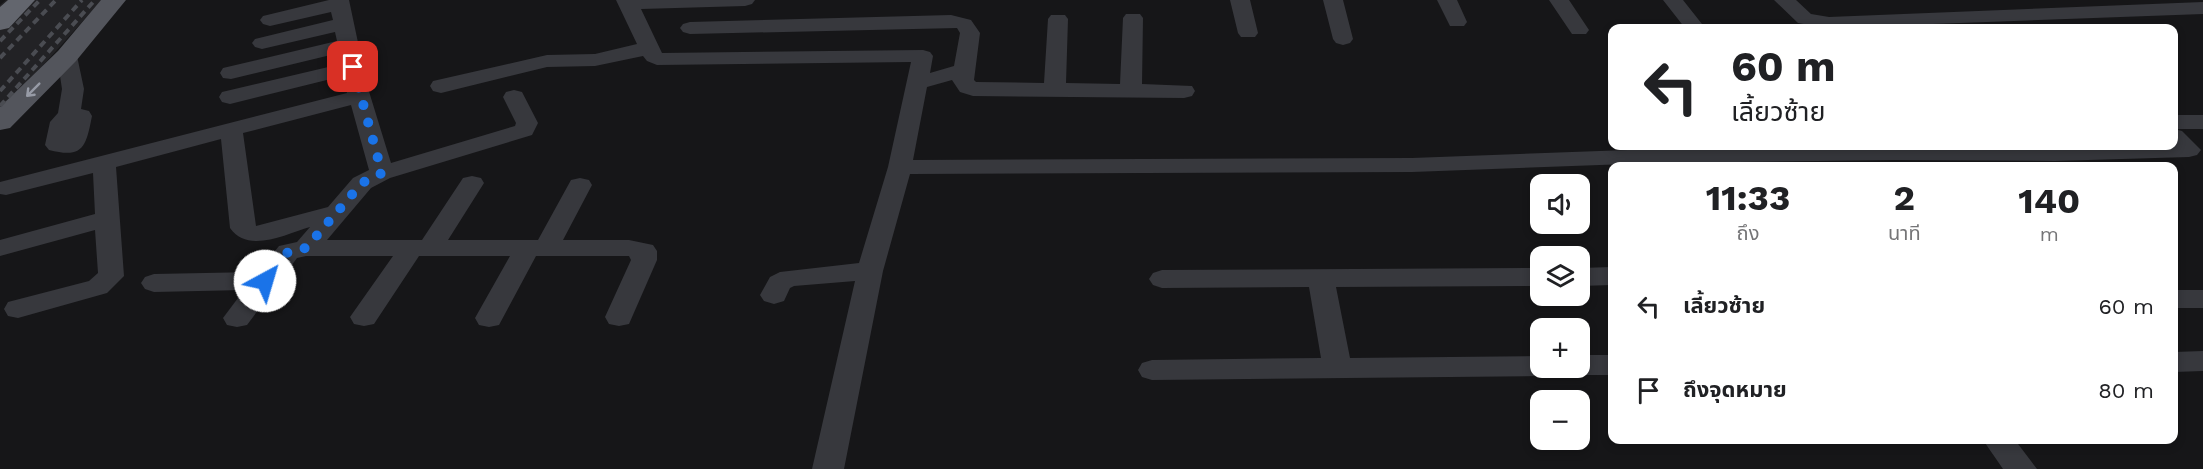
<!DOCTYPE html>
<html lang="th">
<head>
<meta charset="utf-8">
<style>
	:root { --surface:#fff; --page:#f2f2f2; --text:#202124; --muted:#757577 }
	body { margin:0; font-family:"Work Sans","Noto Sans Thai",sans-serif; background:var(--page); color:var(--text); height:100vh; display:flex; flex-direction:column; font-size:22px; white-space:nowrap }
	* { box-sizing:border-box; margin:0 }
	p { font-size:20px; color:var(--muted) }
	.icon { flex:none; width:33px; height:33px; fill:none; stroke:currentColor; stroke-width:2; stroke-linecap:round; stroke-linejoin:round }
	.map { position:relative; flex:1; overflow:hidden }
	.panel { position:absolute; left:1608px; top:162px; width:570px; height:282px; display:flex; flex-direction:column; background:var(--surface); border-radius:12px; box-shadow:0 3px 9px #0003 }
	.panel>* { flex:none }
	.top-card { position:absolute; left:1608px; top:24px; width:570px; height:126px; border-radius:12px; box-shadow:0 3px 9px #0003; background:#fff; color:var(--text); overflow:hidden }
	.tools { position:absolute; left:1530px; top:174px; display:grid; gap:12px }
	.tools a { display:grid; place-items:center; width:60px; height:60px; border-radius:12px; background:var(--surface); box-shadow:0 3px 9px #0003; font-size:30px }
	.pin { position:absolute; display:grid; place-items:center; width:51px; height:51px; color:#fff; margin:-26px; border-radius:12px; box-shadow:0 3px 9px #0006 }
	.me { position:absolute; width:66px; margin:-33px; rotate:39deg; stroke-linejoin:round; filter:drop-shadow(0 0 4px #0008) }
	.turn { display:flex; align-items:center; gap:21px; height:126px; padding:0 24px; font-size:27px }
	.turn .icon { width:78px; height:78px; stroke-width:2.5 }
	.turn b { display:block; font-size:42px; line-height:51px }
	.eta { display:flex; justify-content:space-evenly; align-items:center; height:102px; text-align:center }
	.eta b { font-size:36px; font-weight:700; line-height:42px }
	ul { padding:0; list-style:none }
	li { display:flex; align-items:center; gap:18px; height:84px; padding:0 24px }
	li div { flex:1 }
	li b { display:block; font-size:22px }
	li em { font-style:normal }
	.map>svg:first-child { display:block }
	.built { fill:#222225 }
	.lines { fill:none; stroke-linecap:round; stroke-linejoin:round }
	.minor { fill:#37383d; fill-rule:evenodd }
	.major { fill:#53555c; fill-rule:evenodd }
	.highway { fill:#63666e; fill-rule:evenodd }
	.rail { stroke:#4a4c52; stroke-width:4; stroke-dasharray:7 5; stroke-linecap:butt }
	.oneway { stroke:#979ba6 }
	.route { stroke:#1a73e8; stroke-width:10; stroke-dasharray:0 18 }
</style>
</head>
<body>
<div class="map">
<svg width="2203" height="469" viewBox="0 0 2203 469">
	<rect width="100%" height="100%" fill="#161618"/>
	<path class="built" d="M6,0H102L0,113V5Z"/>
	<g class="lines">
		<path class="minor" d="M329,0H349L367,85L391,163L515,126L516,123L503,97L506,92L514,90L522,92L538,123L532,135L390,178L371,188L327,240H422L463,178L472,176L481,178L484,183L448,240H538L571,180L580,178L589,180L592,185L563,240H629L653,245L657,251V260L629,324L619,326L609,324L605,317L631,260L629,256H536L499,325L489,327L479,325L475,318L510,256H419L374,324L364,326L354,324L350,317L393,256H306L297,258L247,325L237,327L227,325L223,318L244,290L154,292L145,289L141,283L145,277L154,274L258,272L279,246L297,242L310,227C286,234 248,254 230,228L221,139L116,167L124,276L107,293L18,318L8,316L4,309L8,302L89,281L98,273L95,230L0,256V240L95,214L93,173L6,195L0,194V182L347,93L343,76L230,104L222,102L219,97L222,92L341,64L339,53L231,79L223,78L220,73L223,68L337,41L335,32L262,49L255,47L252,43L255,39L333,20L331,12L270,26L263,24L260,20L263,16ZM351,105L369,170L353,178L328,207L256,226L243,133Z
			M616,0H755L752,4L745,6L641,9L662,53L923,50L930,52L933,56L930,73L954,66L960,33L957,28L690,34L683,32L680,28L683,24L690,22L951,15L971,20L980,33L974,80L976,82L1044,83L1048,19L1051,15H1065L1068,19L1066,83L1120,84L1123,18L1126,14H1140L1143,18L1142,84L1192,86L1195,91L1192,96L1184,98L973,96L960,92L952,80L927,87L913,160L1412,158L1655,149L2174,146V129L2182,131L2201,150L2197,155L2189,157L2055,161L1893,160L1655,163L1412,172L910,174L883,271L844,469H812L855,281L794,286L790,288L784,301L774,304L764,301L760,295L770,277L780,272L859,263L888,167L911,62L657,65L647,61L643,56L595,66L547,67L441,93L433,91L430,86L433,81L547,55L595,54L637,44Z
			M1230,0H1250L1258,33L1255,37H1241L1238,33Z
			M1323,0H1343L1353,39L1350,43L1343,45L1336,43L1333,39Z
			M1437,0H1457L1467,22L1464,26H1450Z
			M1549,0H1569L1589,30L1586,34H1572Z
			M1663,0H1683L1702,24L1699,28H1685Z
			M1774,0H1796L1811,14L1829,17L2203,2V14L1826,28L1798,23Z
			M67,50L74,52L77,56L84,89L81,109L89,111L92,116C86,146 84,159 49,150L45,145L50,122L58,113L62,89L57,56L60,52Z
			M2174,115H2203V129H2174Z
			M1612,267V285L1580,286V268Z
			M1540,268V286L1336,287L1350,358L1540,356V368H1554L1550,373L1540,376L1152,380L1142,377L1138,370L1142,363L1152,360L1321,358L1309,287L1162,288L1153,285L1149,279L1153,273L1162,270Z
			M2174,290H2203V308H2174Z
			M2203,351V371L2174,372V352Z
			M1580,355H1612V375H1580L1570,372L1567,368H1580Z
			M1983,440H2015L2037,469H2003Z"/>
		<path class="major" d="M101,0H126L76,61L10,128L0,130V107L58,51Z"/>
		<path class="highway" d="M8,0H35L9,28L0,30V7Z"/>
		<path class="rail" d="M0,41L40,0
			M0,58L56,0
			M0,91L82,0
			M0,106L95,0"/>
	</g>
	<defs><path id="oneway-shaft" d="M-6 0H5M1.5-3L5.5 0L1.5 3" fill="none" stroke-width="1.6" stroke-linecap="round" stroke-linejoin="round" transform="scale(1.5)"/></defs>
	<use class="oneway" href="#oneway-shaft" transform="translate(33 90) rotate(135)"/>
	<g class="lines">
		<path class="route" d="M265,281L288,252L306,248L362,183L382,173L353,67"/>
	</g>
</svg>
<div class="tools">
<a><svg class="icon" aria-label="sound" viewBox="0 0 24 24"><path d="M4 9h4l5-4v14l-5-4H4zM17 9q2 3 0 6"/></svg></a>
<a><svg class="icon" aria-label="layers" viewBox="0 0 24 24"><path d="M12 4l9 5-9 5-9-5zM3 14l9 5 9-5"/></svg></a>
<a>+</a>
<a>−</a>
</div>
<div class="pin" style="left:353px;top:67px;background:#d93025"><svg class="icon" aria-label="arrive" viewBox="0 0 24 24"><path d="M6 21V4h12l-3 4 3 4H6"/></svg></div>
<svg class="me" style="left:265px;top:281px" viewBox="-20 -20 40 40"><circle r="19" fill="#fff"/><path d="M0-13L10 11 0 6-10 11z" fill="#1a73e8"/></svg>
<div class="top-card">
<div class="turn"><svg class="icon" aria-label="left" viewBox="0 0 24 24"><path d="M17 20v-9H6M10 6l-5 5 5 5"/></svg><div><b>60 m</b>เลี้ยวซ้าย</div></div>
</div>
<section class="panel">
<div class="eta">
<div><b>11:33</b><p>ถึง</p></div>
<div><b>2</b><p>นาที</p></div>
<div><b>140</b><p>m</p></div>
</div>
<ul>
<li><svg class="icon" aria-label="left" viewBox="0 0 24 24"><path d="M17 20v-9H6M10 6l-5 5 5 5"/></svg><div><b>เลี้ยวซ้าย</b></div><em>60 m</em></li>
<li><svg class="icon" aria-label="arrive" viewBox="0 0 24 24"><path d="M6 21V4h12l-3 4 3 4H6"/></svg><div><b>ถึงจุดหมาย</b></div><em>80 m</em></li>
</ul>
</section>
</div>
</body>
</html>
